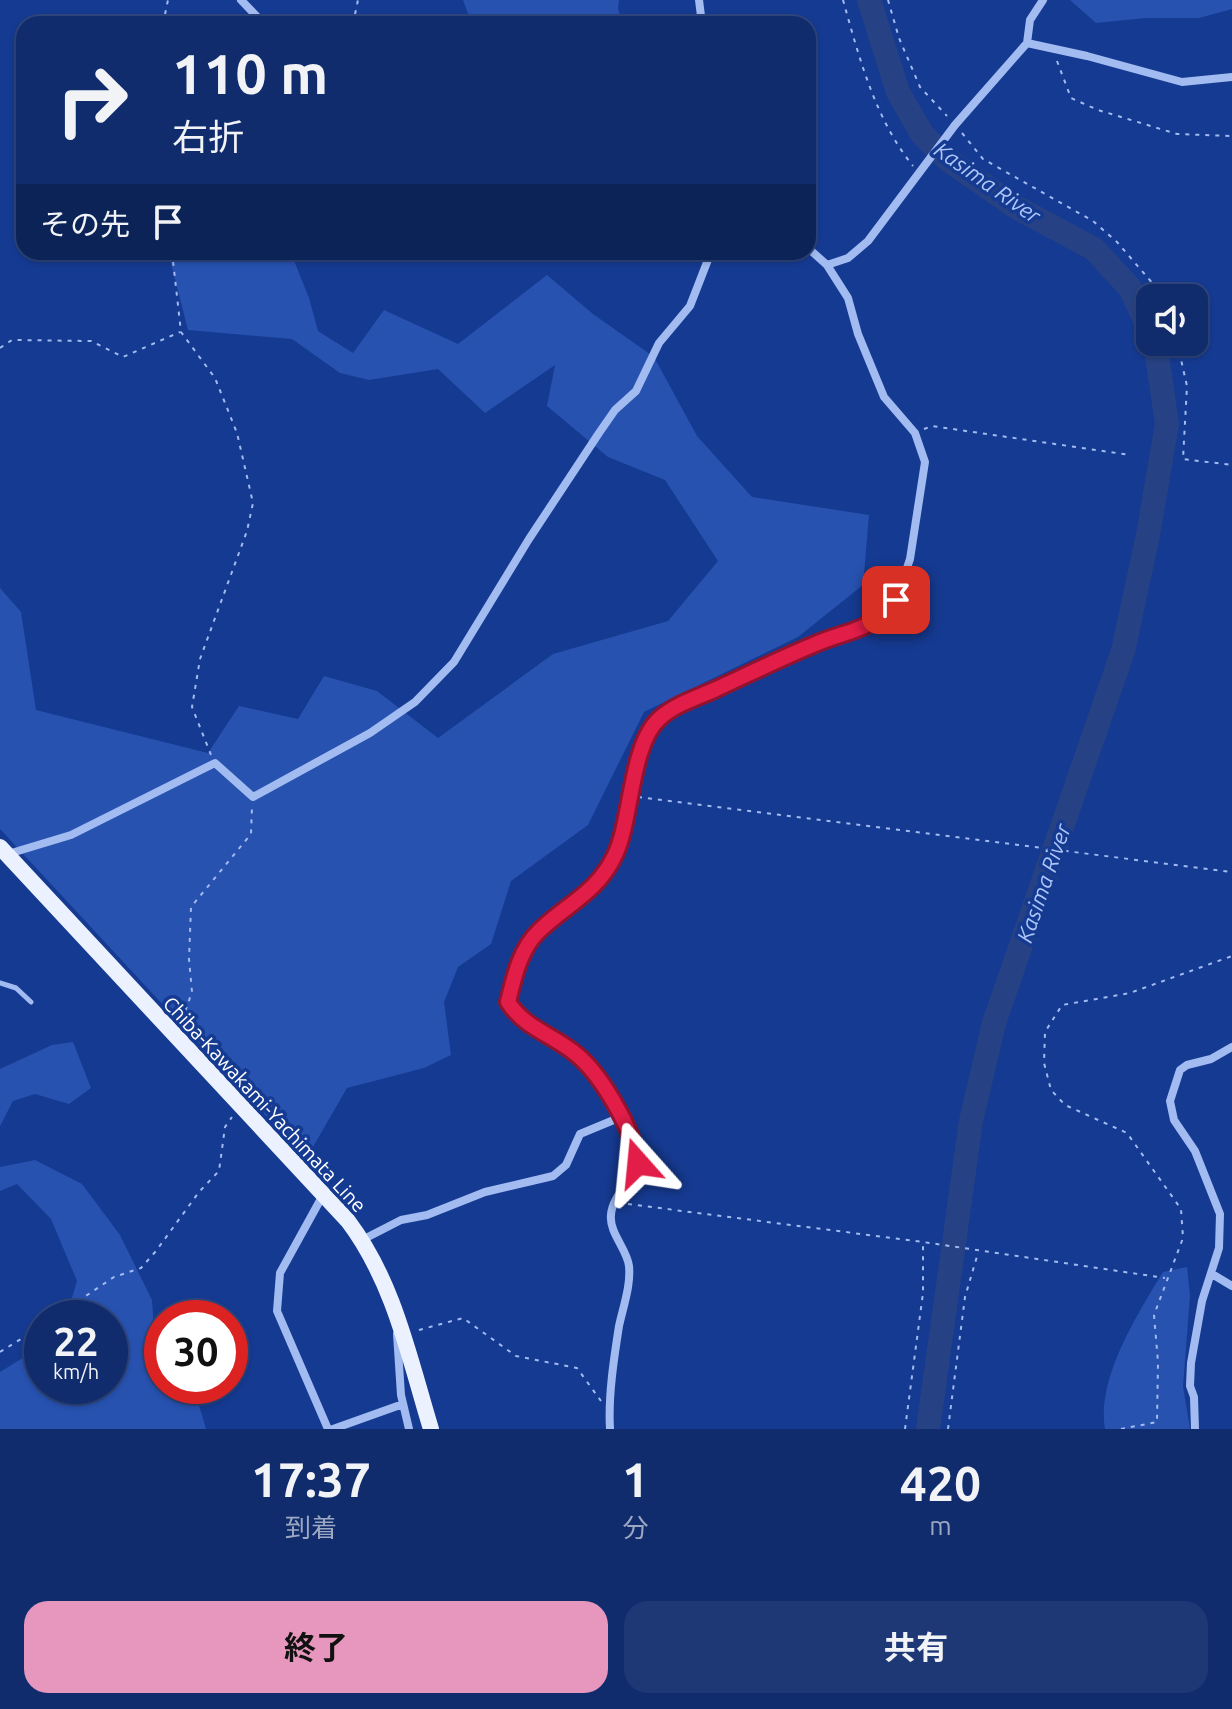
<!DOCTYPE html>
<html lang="ja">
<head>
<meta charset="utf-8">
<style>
	:root { --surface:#102c6d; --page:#1e3875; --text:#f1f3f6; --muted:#9ca7c2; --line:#304880; --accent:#e797bd }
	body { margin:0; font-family:Ubuntu,"Noto Sans JP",sans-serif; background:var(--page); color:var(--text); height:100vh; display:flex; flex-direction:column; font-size:30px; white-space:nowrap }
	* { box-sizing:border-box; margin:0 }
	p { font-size:26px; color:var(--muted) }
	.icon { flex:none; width:44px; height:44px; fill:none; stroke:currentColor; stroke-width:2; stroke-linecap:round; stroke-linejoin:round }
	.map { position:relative; height:1429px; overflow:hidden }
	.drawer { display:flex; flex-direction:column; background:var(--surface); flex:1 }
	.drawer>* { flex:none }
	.guide { position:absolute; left:16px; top:16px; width:800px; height:244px; border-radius:24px; box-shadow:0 2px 6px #0004,0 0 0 2px var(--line); background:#102c6d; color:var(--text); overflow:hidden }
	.tools { position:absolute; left:1136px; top:284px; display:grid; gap:16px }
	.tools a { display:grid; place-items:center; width:72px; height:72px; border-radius:16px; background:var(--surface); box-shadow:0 2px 6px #0004,0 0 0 2px var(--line); font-size:40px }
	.speed { position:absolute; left:24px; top:1300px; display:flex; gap:16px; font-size:40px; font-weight:700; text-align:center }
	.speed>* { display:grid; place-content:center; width:104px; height:104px; border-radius:50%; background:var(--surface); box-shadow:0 2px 6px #0004,0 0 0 2px var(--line); line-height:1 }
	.speed small { font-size:20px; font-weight:400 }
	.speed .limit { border:12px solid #d22; background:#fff; color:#111 }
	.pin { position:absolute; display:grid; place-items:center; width:68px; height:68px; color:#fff; margin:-34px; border-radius:16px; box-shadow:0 4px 12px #0006 }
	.me { position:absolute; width:88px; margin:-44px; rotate:342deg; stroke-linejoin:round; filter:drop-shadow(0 0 6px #0008) }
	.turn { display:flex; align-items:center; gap:28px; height:168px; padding:0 24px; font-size:36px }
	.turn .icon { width:104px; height:104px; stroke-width:2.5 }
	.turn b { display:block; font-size:56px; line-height:68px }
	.then { display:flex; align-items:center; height:76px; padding:0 24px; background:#0003; gap:16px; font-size:30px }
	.eta { display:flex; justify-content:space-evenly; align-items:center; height:136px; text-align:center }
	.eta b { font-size:48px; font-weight:700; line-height:56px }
	.button { display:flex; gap:16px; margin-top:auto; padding:16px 24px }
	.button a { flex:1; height:92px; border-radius:24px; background:var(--accent); color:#111; font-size:32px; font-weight:700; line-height:92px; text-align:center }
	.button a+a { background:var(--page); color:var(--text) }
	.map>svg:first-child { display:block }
	.green { fill:#2752b0 }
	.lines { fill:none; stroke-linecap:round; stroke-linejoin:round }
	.river { stroke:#274284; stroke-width:24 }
	.path { stroke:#a2bbf1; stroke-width:2; stroke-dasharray:4 6; stroke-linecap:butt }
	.service { stroke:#a2bbf1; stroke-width:5 }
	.minor { stroke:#a2bbf1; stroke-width:8 }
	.primary { stroke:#ecf1ff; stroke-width:16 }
	.route-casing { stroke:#92132f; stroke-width:20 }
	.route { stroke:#e11d48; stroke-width:14 }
	.labels { text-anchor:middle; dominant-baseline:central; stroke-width:7; stroke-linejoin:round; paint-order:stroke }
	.street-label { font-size:20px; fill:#fff; stroke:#153a91 }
	.water-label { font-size:22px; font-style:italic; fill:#afc6f8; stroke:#153a91 }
</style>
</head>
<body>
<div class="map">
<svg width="1232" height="1429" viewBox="0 0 1232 1429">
	<rect width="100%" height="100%" fill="#153a91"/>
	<path class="green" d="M463,0H619L618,9L623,24H472Z
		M1070,0H1232V9L1199,18H1146L1096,23Z
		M168,252L291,253L309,298L318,331L353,353L384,310L458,344L547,275L593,314L654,357L697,436L752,497L869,515L863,585L798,637L644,712L588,825L511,881L491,944L458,967L444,1002L451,1055L424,1068L347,1088L306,1159L0,829V588L21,612L36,710L208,753L239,706L298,719L324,676L377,691L438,738L553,654L668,621L718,561L665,480L608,457L547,406L555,365L485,413L438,369L369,380L340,373L292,339L188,330Z
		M73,1042L91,1088L69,1104L35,1094L13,1101L0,1126V1069L52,1045Z
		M35,1160L82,1184L120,1235L152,1300L156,1360L162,1366V1386H185L196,1395L206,1429H0V1372L42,1346V1386H110V1318H66L77,1281L51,1219L17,1184L0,1191V1167Z
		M1187,1267L1190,1296L1183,1386L1190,1429H1105C1096,1379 1138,1313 1163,1272Z"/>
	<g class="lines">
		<path class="river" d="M869,0L898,92L922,134L947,159L1014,206L1094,249L1130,288L1150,331
			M928,1429L971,1121L994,1023L1123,651L1148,535L1167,424L1155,342"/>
		<path class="path" d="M843,0C859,57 875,119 913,166
			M888,0L899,38L920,87L947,116
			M163,24L168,0
			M353,24L358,0
			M1057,61L1071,98L1098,110L1177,134L1232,136
			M962,133L983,159L1093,221L1117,242L1154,285L1160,298
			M172,252L181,332L215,378L237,433L253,503L247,531L200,659L192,707L211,755
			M1177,342L1187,386L1183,459L1232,465
			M0,348L12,340L91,341L123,357L180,332
			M924,429L932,426L1130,455
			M638,797L1232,872
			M182,1020L192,992L189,959L191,907L251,834L252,806
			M628,1204L923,1242L1165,1278
			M53,1318L114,1277L141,1268L156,1251L199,1192L219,1171L225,1127L232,1117
			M419,1330L463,1318L516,1356L577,1368L601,1401
			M0,1352L42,1326
			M905,1429L923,1293V1243
			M948,1429L965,1297L978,1253
			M1121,1429L1157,1422L1158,1362L1154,1315L1183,1238L1181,1209L1127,1133L1065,1105L1051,1090L1044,1063L1045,1032L1062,1005L1130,993L1232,956"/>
		<path class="service" d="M0,983L16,988L31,1002"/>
		<path class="minor" d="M241,0L264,24
			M699,0L702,24
			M1027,43L1087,56L1182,82L1232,77
			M477,252L484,257L541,252
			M827,265L848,258L868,241L955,125L1027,43L1030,20L1043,0
			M8,854L71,835L215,763L253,797L370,733L415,702L454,662L529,539L599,433L615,410L636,391L659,343L690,306L711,252
			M323,1195L280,1273L277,1311L328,1429
			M362,1240L401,1220L427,1215L485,1192L553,1176L566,1165L580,1134L621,1117
			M1212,1274L1232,1286
			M397,1334L401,1395L409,1429
			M333,1429L403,1404
			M610,1429C608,1396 614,1358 619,1326C623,1307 631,1286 629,1266C627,1249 609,1233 611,1215C612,1198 627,1186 634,1173C647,1149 607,1090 592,1070C571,1039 529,1034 508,1002L516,967L536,933L603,879L617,851L626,822L629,795L643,747L658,719L684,704L814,644L864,629L881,618L896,600L910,559L925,462L915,433L884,397L858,334L848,298L827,265L808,248
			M1195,1429L1194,1397L1190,1386L1191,1363L1202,1301L1219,1248L1220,1214L1195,1151L1174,1120L1170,1101L1180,1070L1187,1065L1211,1059L1232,1047"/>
		<path class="primary" d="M0,847L348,1221C394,1282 409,1357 431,1429"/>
	</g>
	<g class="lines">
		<g class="route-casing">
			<path id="route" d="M638,1163C633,1129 600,1071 572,1051C550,1034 524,1027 508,1002C514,977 520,949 539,931C568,903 597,893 615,855C632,820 630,744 660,718C674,705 696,698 714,690C747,675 779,659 813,645C852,628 865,635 896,600"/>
		</g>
		<use href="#route" class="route"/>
	</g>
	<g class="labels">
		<g class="street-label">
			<text transform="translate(265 1104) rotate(47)">Chiba-Kawakami-Yachimata Line</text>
		</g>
		<g class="water-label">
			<text transform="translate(988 182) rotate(35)">Kasima River</text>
			<text transform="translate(1043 883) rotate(-71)">Kasima River</text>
		</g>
	</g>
</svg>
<div class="tools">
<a><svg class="icon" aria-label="sound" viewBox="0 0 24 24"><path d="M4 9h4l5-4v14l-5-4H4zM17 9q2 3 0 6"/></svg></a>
</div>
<div class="speed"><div>22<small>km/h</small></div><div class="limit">30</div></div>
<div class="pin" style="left:896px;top:600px;background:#d93025"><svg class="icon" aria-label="arrive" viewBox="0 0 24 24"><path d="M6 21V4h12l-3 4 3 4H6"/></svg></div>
<svg class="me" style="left:638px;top:1163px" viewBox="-20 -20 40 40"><path d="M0-17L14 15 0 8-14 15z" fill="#e11d48" stroke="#fff" stroke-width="4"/></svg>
<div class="guide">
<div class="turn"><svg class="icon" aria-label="right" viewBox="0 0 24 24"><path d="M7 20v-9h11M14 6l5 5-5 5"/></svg><div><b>110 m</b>右折</div></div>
<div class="then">その先<svg class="icon" aria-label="arrive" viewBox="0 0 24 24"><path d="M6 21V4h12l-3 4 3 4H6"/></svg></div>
</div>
</div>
<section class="drawer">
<div class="eta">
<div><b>17:37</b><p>到着</p></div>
<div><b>1</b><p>分</p></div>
<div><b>420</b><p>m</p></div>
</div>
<div class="button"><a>終了</a><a>共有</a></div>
</section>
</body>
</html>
